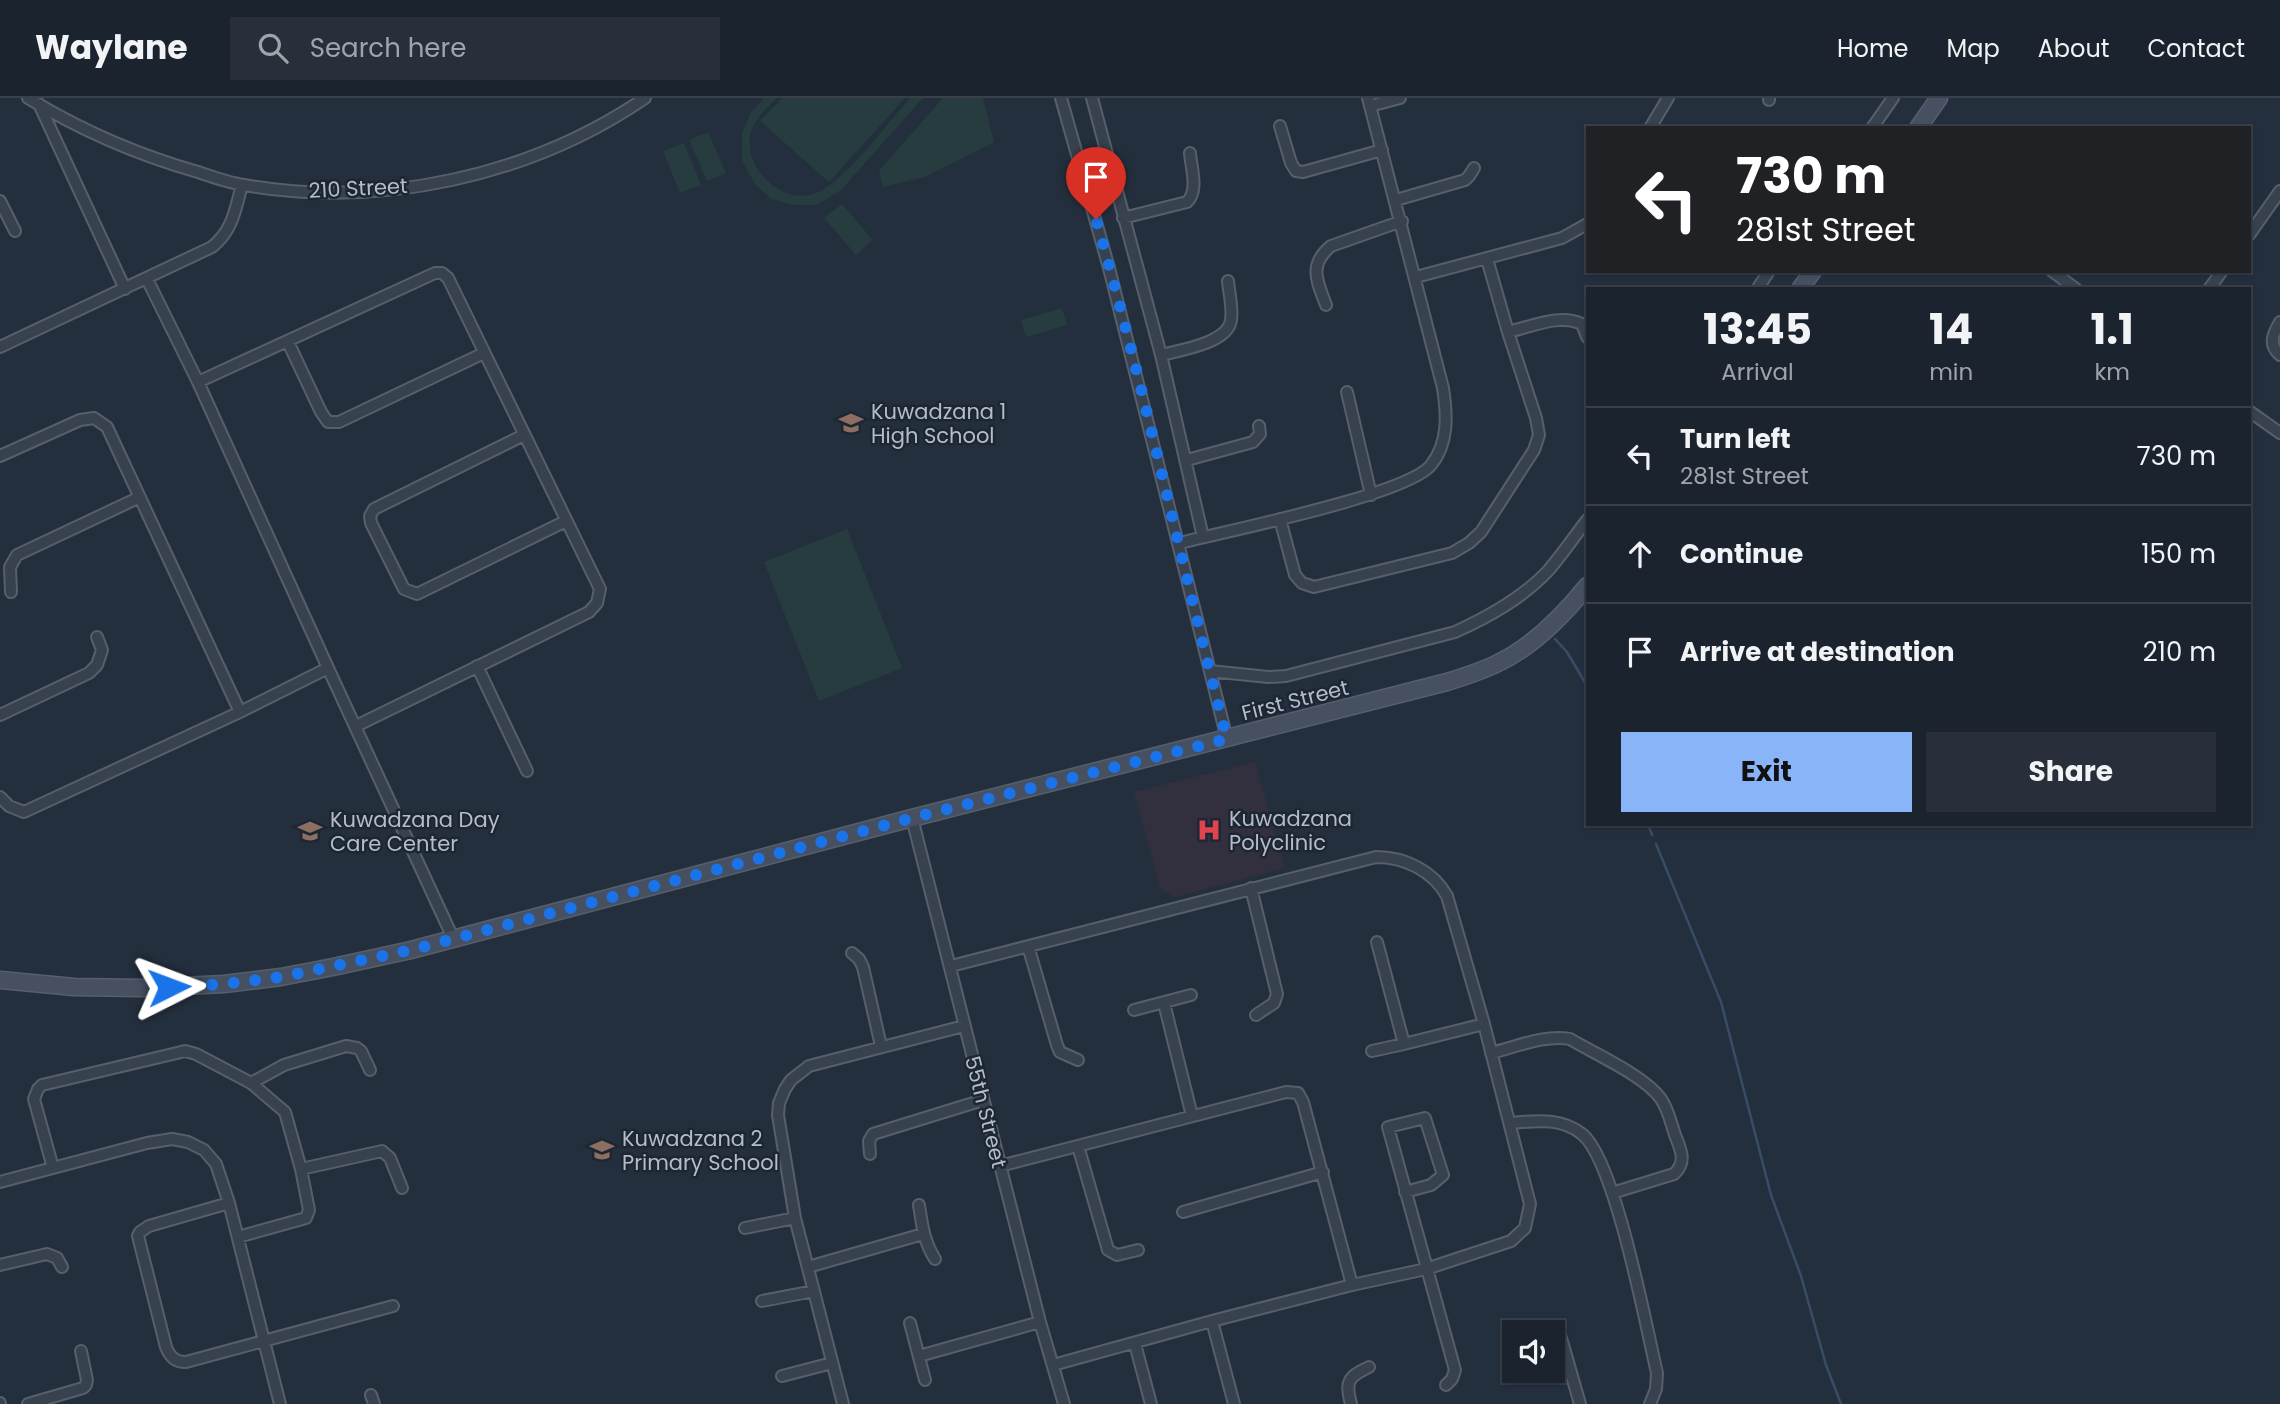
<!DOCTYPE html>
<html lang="en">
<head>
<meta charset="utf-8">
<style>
	:root { --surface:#1b232e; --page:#282f3a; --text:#f1f3f6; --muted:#a0a4aa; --line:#39404a; --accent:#8ab4f8 }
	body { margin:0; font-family:Poppins,sans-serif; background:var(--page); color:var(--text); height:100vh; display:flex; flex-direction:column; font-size:26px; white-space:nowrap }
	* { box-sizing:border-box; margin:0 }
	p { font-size:23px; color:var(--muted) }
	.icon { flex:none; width:38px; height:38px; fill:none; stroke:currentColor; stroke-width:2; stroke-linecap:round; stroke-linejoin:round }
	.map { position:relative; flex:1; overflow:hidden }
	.side { position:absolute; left:1586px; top:189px; width:665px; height:539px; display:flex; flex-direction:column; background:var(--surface); border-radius:0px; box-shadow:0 2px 5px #0004,0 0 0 2px var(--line) }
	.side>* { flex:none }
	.banner { position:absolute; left:1586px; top:28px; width:665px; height:147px; border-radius:0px; box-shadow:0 2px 5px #0004,0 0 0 2px var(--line); background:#202124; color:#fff; overflow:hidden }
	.fabs { position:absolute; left:1502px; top:1222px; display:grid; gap:14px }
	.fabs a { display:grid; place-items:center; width:63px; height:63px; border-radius:0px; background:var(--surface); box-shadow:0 2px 5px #0004,0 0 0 2px var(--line); font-size:35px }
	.pin { position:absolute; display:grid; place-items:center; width:60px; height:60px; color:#fff; margin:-72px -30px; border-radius:50% 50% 50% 0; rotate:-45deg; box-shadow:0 0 7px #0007 }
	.pin .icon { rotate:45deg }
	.me { position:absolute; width:77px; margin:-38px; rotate:87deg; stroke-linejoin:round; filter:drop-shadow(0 0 5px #0008) }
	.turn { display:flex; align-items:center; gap:24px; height:147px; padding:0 35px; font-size:32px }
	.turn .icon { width:91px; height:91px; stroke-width:2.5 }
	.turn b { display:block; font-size:49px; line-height:60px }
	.eta { display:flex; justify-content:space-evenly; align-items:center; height:119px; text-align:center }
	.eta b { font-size:42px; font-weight:700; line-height:49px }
	.primary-button { display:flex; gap:14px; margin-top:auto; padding:14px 35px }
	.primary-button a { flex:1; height:80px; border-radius:0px; background:var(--accent); color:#111; font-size:28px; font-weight:700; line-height:80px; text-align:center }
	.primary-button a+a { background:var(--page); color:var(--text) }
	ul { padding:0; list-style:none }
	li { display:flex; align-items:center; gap:21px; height:98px; padding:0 35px; border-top:2px solid var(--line) }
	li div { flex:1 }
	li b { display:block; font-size:26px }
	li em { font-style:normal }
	header { display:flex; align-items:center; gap:42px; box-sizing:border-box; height:98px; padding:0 35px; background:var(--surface); border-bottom:2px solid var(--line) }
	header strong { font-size:33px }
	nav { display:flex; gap:38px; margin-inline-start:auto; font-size:24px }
	.search { width:490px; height:63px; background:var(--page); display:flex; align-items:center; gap:18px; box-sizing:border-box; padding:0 24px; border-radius:0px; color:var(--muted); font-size:26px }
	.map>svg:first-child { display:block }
	.medical { fill:#32303f }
	.green { fill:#263c3f }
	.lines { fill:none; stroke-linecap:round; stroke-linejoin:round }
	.stream { stroke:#394c67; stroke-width:2.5 }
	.street-casing { stroke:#565f6c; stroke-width:14 }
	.secondary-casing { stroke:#565f6c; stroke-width:19 }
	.street { stroke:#38414e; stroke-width:10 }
	.secondary { stroke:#465061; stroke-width:16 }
	.route { stroke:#1a73e8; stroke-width:12; stroke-dasharray:0 21.6 }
	.labels { text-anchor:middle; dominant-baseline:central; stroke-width:5; stroke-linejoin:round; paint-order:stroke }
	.street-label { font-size:21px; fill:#b4bcc9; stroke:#1d2633 }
	.poi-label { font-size:21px; fill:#b4bcc9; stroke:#1d2633; text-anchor:start }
</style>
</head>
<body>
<header>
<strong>Waylane</strong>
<div class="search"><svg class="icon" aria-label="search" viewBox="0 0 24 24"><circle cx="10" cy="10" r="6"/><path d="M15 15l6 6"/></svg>Search here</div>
<nav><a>Home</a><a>Map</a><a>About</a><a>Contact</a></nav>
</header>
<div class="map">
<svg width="2280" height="1306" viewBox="0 0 2280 1306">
	<rect width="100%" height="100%" fill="#242f3e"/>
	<path class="medical" d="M1255,664L1285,770L1175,799L1160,790L1134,694Z"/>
	<path class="green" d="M764,0H777C766,11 752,23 750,39C745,73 784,108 816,95C843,85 889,24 910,0H923L841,92L817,107H794L771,101L755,86L742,63V35L750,16Z
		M782,0H905L829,84L760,23Z
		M943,0H983L994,44L925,79L883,89L879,73Z
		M708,34L726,75L707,83L689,42Z
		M684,45L701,87L680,95L663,53Z
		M842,106L873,142L856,157L824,120Z
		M1062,210L1067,227L1026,239L1021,222Z
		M847,431L902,570L819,603L764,464Z"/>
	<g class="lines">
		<path class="stream" d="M1555,541L1567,554L1587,588
			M1648,726L1652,737
			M1656,746L1721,904L1771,1097L1801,1178L1826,1267L1841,1306"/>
		<g class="street-casing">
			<path id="street" d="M28,0C82,33 138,57 198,74C213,79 229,85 244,87C380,111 531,78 645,0
				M1061,0L1109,170L1227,641
				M1092,0L1161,257L1203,439
				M1769,0V2
				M39,6L125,191
				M1370,8L1400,0
				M1280,28L1291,65L1296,73L1303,74L1382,52
				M1650,30L1668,0
				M1872,30L1893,0
				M1396,102L1465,82L1469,78L1474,70
				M0,103L15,133
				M1123,120L1187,104C1199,93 1191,69 1190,55
				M2249,137L2280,93
				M2052,173L2076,191
				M1416,179L1562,140L1587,126
				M147,181L198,284L328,570
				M1758,190L1769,173
				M2209,191L2222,173
				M1326,207C1317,183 1308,167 1331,148L1402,123
				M2280,224C2273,236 2268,247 2280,257
				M1508,234C1531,229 1560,215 1582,226L1587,239
				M288,244L321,314L328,324H339L484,255
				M0,249L212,149C233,132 235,112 242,87
				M1161,257C1181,252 1228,245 1231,222C1233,210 1229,195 1228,183
				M198,284L435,175H442L448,180L600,491L597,505L589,514L356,628
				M1347,294L1371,397
				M2249,313L2280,335
				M524,337L374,411L370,418L371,425L404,491L417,496L566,423
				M0,358L80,322L94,320L107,329L240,614
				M1187,362L1253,344L1260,336L1259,328
				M1280,421L1295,477L1302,485L1314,489L1452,455L1469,445L1481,434L1534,352L1539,337L1536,320L1508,234L1487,161
				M1180,445C1226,433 1407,397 1431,367C1449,345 1447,316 1443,290L1368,0
				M11,494L10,469L17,457L140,399
				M477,568L527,673
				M1210,573L1268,579L1286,578L1455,534C1488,519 1521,501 1547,474C1561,458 1574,439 1587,422
				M0,617L89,575L97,567L102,552L97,539
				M0,699L9,708L24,714L240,614L328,570L453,840
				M912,720L1040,1224L1064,1306
				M1251,790L1277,896L1274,905L1256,917
				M1377,844L1404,946L1484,926
				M1028,848L1057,947L1060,954L1078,962
				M852,855L859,861L863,869L881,948
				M951,868L1376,759C1405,759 1433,773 1447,798L1484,926L1530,1106L1525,1130L1511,1143L1426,1171L1352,1187L1212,1223L1053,1267
				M1164,905L1192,1018
				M1134,912L1191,897
				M1372,953L1404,946
				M1491,955C1516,949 1545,936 1570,941C1595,956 1645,978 1661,1001C1668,1011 1671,1025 1675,1037C1681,1052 1687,1064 1674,1076L1612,1095
				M251,985L284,967L346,948L357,950L361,953L370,972
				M1510,1025C1535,1023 1561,1019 1582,1036C1615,1062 1646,1228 1657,1275L1656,1291L1650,1306
				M1078,1048L1108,1152L1117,1157L1138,1152
				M870,1056L869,1043L873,1036L983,1002
				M1000,1068L1286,994L1298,995L1303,1004L1352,1187
				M53,1070L34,1001L38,991L42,987L177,955L185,953L196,956L251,985L285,1014L301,1071L309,1112L306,1120L238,1139
				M301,1071L382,1053L390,1060L402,1090
				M0,1084L147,1045L172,1041L188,1044L204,1052L216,1066L229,1105L280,1306
				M1405,1094L1431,1087L1443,1077L1425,1020L1388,1029C1410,1110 1432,1191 1455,1272L1452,1281L1446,1287
				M229,1105L149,1128L140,1134L138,1138L166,1249C170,1259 175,1264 186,1264L393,1208
				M919,1107C922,1127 924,1144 935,1161
				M1183,1114L1323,1074
				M745,1130L795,1120
				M0,1167L47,1156L57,1160L62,1169
				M808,1169L923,1136
				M762,1203L814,1193
				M1212,1223L1234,1306
				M910,1225L925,1282
				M1534,1228L1551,1232L1561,1240L1580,1306
				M1135,1246L1151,1306
				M919,1258L1040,1224
				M782,1278L832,1265
				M371,1297L374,1306
				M0,1305V1306
				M28,1306L83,1290L86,1287L87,1282L81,1253
				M843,1306L795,1120L778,1017L779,1005L785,991L791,982L809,968L964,928
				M1351,1306C1345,1283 1348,1279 1369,1269"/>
		</g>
		<g class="secondary-casing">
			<path id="secondary" d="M1918,30L1939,0
				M1800,191L1813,173
				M0,882L74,889L141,890L224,886L281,879L333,869L411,852L912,720L1447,584C1463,579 1479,574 1494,567C1530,551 1562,519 1587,488"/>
		</g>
		<use href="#street" class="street"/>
		<use href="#secondary" class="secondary"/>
	</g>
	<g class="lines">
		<path class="route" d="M169,889L224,886L281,879L411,852L912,720L1227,641C1182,468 1145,293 1096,121"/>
	</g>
	<defs>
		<g id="school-bare" transform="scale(1.89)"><path d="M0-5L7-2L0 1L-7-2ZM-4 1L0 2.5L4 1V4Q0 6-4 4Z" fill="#8d6e63" stroke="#1d2633" stroke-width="2.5" paint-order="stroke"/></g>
		<g id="hospital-bare" transform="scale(1.89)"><path d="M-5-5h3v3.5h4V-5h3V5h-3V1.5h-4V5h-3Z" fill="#e0444e" stroke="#1d2633" stroke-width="2.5" paint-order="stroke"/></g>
	</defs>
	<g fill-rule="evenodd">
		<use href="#school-bare" x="851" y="325"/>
		<use href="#hospital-bare" x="1209" y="732"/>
		<use href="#school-bare" x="310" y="733"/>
		<use href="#school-bare" x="602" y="1052"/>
	</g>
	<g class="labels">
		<g class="street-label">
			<text transform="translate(358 90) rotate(-3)">210 Street</text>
			<text transform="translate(1295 602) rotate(-14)">First Street</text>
			<text transform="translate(986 1014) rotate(76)">55th Street</text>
		</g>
		<g class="poi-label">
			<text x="871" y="313">Kuwadzana 1<tspan x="871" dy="24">High School</tspan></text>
			<text x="1229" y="720">Kuwadzana<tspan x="1229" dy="24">Polyclinic</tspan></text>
			<text x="330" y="721">Kuwadzana Day<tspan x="330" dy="24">Care Center</tspan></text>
			<text x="622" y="1040">Kuwadzana 2<tspan x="622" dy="24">Primary School</tspan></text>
		</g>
	</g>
</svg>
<div class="fabs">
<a><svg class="icon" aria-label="sound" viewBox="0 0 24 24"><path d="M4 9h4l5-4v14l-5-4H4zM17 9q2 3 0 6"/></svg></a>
</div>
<div class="pin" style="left:1096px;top:121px;background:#d93025"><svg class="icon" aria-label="arrive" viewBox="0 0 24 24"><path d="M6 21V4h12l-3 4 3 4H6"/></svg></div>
<svg class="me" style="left:169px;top:889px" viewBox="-20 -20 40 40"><path d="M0-17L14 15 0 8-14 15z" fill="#1a73e8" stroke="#fff" stroke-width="4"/></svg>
<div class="banner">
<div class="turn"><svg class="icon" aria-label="left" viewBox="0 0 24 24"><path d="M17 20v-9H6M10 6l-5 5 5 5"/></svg><div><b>730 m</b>281st Street</div></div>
</div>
<section class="side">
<div class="eta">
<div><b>13:45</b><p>Arrival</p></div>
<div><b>14</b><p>min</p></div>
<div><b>1.1</b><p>km</p></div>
</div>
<ul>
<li><svg class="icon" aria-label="left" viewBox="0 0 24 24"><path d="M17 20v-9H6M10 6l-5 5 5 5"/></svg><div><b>Turn left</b><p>281st Street</p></div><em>730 m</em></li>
<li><svg class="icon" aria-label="ahead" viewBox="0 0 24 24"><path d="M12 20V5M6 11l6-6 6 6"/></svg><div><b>Continue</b></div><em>150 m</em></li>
<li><svg class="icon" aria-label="arrive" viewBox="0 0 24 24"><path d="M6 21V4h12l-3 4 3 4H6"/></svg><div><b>Arrive at destination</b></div><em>210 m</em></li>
</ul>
<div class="primary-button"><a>Exit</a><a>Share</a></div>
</section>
</div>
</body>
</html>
